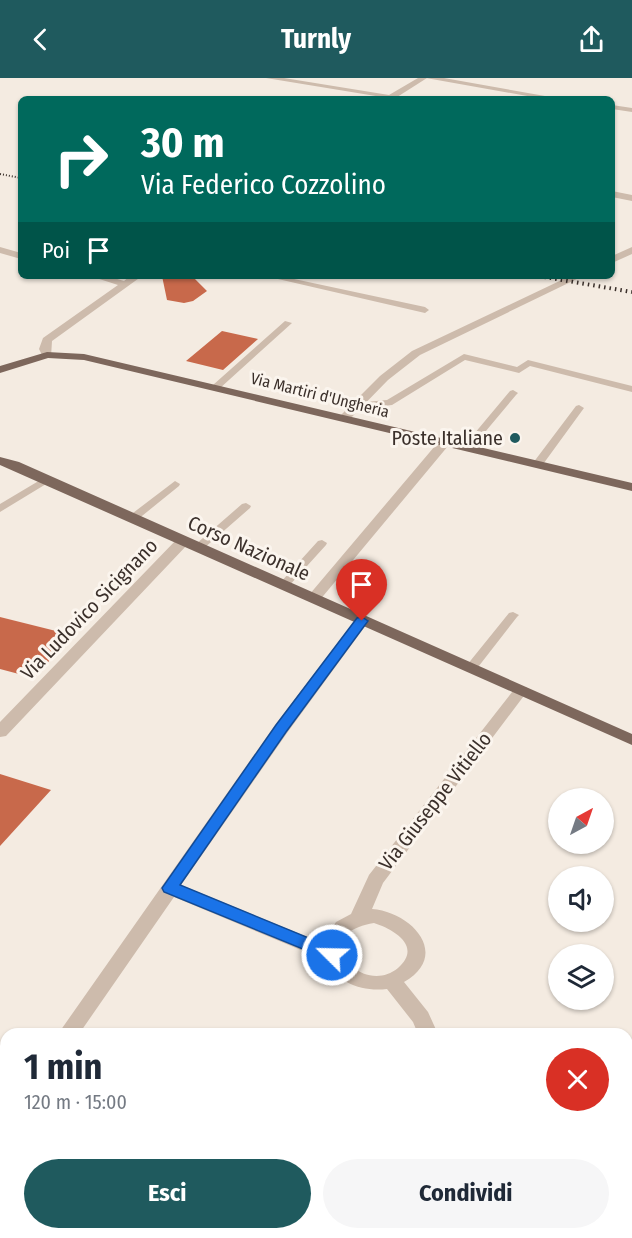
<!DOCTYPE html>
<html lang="it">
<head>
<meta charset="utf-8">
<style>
	:root { --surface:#fff; --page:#f6f6f7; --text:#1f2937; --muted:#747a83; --accent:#1f5a5e }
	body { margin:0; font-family:"Fira Sans Condensed",sans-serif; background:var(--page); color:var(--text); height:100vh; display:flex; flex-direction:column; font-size:22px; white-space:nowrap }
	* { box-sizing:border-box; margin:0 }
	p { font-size:20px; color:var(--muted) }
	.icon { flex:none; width:33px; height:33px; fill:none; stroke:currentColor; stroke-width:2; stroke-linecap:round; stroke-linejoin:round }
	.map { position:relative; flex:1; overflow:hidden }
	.sheet { position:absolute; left:0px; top:950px; width:633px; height:212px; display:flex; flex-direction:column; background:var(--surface); border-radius:18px 18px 0 0; box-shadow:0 2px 4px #0004 }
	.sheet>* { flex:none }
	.top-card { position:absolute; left:18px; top:18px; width:597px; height:183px; border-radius:9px; box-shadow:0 2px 4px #0004; background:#00695c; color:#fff; overflow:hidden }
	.needle { width:39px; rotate:40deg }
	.tools { position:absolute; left:548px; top:710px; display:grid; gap:12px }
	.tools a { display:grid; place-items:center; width:66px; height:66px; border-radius:50%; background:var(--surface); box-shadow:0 2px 4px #0004; font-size:30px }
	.pin { position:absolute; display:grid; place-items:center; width:51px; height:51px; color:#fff; margin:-62px -26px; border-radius:50% 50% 50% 0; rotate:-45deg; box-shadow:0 0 6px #0007 }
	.pin .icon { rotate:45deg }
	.me { position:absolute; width:66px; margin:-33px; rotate:293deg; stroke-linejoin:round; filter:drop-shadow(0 0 4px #0008) }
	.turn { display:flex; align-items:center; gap:21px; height:126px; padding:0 24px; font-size:27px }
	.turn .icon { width:78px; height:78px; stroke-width:2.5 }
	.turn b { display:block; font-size:42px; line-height:51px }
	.then { display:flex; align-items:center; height:57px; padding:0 24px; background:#0003; gap:12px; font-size:22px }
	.round { display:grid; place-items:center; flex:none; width:63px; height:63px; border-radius:32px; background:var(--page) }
	.summary { display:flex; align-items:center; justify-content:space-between; height:102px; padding:0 24px }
	h1 { font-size:36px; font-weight:700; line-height:45px }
	.action { display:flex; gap:12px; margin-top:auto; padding:12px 24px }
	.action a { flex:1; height:69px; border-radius:36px; background:var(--accent); color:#fff; font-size:24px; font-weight:700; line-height:69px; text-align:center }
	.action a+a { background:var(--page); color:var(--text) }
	header { display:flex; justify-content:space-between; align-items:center; height:78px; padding:0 24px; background:var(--accent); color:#fff; font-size:27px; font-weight:700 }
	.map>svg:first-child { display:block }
	.building { fill:#c8694b }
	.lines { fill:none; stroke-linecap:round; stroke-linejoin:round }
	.service { fill:#cdbbac; fill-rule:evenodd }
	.minor { fill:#cdbbac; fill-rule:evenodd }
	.tertiary { fill:#cdbbac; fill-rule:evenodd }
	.primary { fill:#7d675c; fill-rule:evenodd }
	.rail-far1 { stroke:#3b302b; stroke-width:2; stroke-dasharray:1 2; stroke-linecap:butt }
	.rail { stroke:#3b302b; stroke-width:4; stroke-dasharray:1.5 4; stroke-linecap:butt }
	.route { fill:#1a73e8; stroke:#114b97; stroke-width:1.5 }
	.poi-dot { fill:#1f5a5e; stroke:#fbf5ee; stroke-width:2 }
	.labels { text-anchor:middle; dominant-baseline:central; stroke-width:6; stroke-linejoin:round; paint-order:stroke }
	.far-street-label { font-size:16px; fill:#3b302b; stroke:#fbf5ee }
	.poi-label { font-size:20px; fill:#3b302b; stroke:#fbf5ee; text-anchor:end }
	.street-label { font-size:20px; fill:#3b302b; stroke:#fbf5ee }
</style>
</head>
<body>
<header><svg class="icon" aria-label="back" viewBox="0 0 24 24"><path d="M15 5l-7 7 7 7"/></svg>Turnly<svg class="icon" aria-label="share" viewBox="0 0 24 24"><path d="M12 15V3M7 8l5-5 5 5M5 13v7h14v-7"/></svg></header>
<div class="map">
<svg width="632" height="1160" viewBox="0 0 632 1160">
	<rect width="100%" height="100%" fill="#f4ebe1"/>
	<path class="building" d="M162,198H192L207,213L193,223L184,225L167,222Z
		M222,253L258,261L223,292L186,283Z
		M0,539L72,557L34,600L0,591Z
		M0,696L51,712L0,768Z"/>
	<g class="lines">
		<path class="service" d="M265,198H280L425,229L429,232L425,235Z
			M285,243L292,245L219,311H213V307Z
			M464,276L517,289L528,282L632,308V314L530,288L519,295L465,282L392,327L355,331L350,328L355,325L387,322Z
			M513,312L518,315L516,317L470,372H464V368L510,313Z
			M579,327L584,330L541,389H533V385L576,328Z
			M47,398L52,401L51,403L0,434V426Z
			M175,403L180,406L179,408L137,442H129L128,440L129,438Z
			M246,425L251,428L250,430L203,471H195L194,469L195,467L242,426Z
			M322,462L327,465L326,467L288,509H280L278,507L280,505L318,463Z
			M513,534L519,537L517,539L475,593H467L465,590L467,587L509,535Z
			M632,1001V1027L627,1029V1003Z
			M569,1155H587L585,1160H567Z"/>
		<path class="minor" d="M266,0H284L389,17L418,0H427L394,21Z
			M612,113L632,117V123L612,119Z
			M0,169L21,175V181L0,175Z
			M90,198H107L124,203L130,198H142L52,263L51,279H43L39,271L43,260L118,207Z
			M444,361L448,362V368L319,523H309L307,520L309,517L440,362Z
			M183,459L190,463L188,466L6,658L0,659V644L178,460Z
			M362,539L369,543L287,655L181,807L322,865L336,844L351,836L369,797L516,609H526L529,612L526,615L383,805L372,831C412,834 451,877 404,904L428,934L438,956H418L413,944L387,911C362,914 337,905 325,882L174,819L79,956H58L275,647L357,540ZM374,845C393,851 423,868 398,890C362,920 305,856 374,845Z
			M6,1034V1059L0,1061V1036Z
			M335,1155H358L356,1160H333Z"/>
		<path class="tertiary" d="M426,0H444L562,21H544Z
			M612,27L632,30V34L612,31Z
			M632,169V176L612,185V178Z
			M570,198H583L420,277L388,302L348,343H340L338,340L380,298L412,273Z"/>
		<path class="primary" d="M47,274L84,276L632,405V413L84,282L48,280L0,295V288Z
			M0,379L19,384L632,656V667L0,387Z"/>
		<path class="rail-far1" d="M0,96L21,100"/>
		<path class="rail" d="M539,198L632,214"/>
	</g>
	<path class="route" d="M362,539L368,543L286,654L180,807L338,872L340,877L338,881L332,883L164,814L162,810L276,647L357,540Z"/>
	<circle class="poi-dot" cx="515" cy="360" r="6"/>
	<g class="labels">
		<g class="far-street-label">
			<text transform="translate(320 317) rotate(14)">Via Martiri d'Ungheria</text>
		</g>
		<g class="poi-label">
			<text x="503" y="360">Poste Italiane</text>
		</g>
		<g class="street-label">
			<text transform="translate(249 470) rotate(24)">Corso Nazionale</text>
			<text transform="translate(89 531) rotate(-46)">Via Ludovico Sicignano</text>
			<text transform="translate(435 723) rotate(-52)">Via Giuseppe Vitiello</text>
		</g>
	</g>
</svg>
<div class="tools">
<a><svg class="needle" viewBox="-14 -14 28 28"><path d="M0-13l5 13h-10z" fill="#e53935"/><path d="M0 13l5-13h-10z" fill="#747a83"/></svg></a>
<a><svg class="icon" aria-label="sound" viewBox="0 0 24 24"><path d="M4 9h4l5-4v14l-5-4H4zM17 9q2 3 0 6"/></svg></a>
<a><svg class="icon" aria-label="layers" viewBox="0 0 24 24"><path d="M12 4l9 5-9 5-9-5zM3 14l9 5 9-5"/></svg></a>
</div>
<div class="pin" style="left:362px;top:543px;background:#d93025"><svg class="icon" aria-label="arrive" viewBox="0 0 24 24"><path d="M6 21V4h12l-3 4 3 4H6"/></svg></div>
<svg class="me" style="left:332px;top:877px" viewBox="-20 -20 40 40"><circle r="17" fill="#1a73e8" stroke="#fff" stroke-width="3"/><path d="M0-11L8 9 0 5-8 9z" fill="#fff"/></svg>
<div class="top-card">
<div class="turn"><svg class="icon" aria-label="right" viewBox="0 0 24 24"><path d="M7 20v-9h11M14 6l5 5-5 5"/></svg><div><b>30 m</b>Via Federico Cozzolino</div></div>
<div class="then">Poi<svg class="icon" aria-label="arrive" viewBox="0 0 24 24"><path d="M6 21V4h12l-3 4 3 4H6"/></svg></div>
</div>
<section class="sheet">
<div class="summary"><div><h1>1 min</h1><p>120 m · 15:00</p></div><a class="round" style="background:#d93025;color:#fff"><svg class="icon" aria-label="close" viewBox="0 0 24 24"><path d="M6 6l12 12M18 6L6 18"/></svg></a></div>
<div class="action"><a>Esci</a><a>Condividi</a></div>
</section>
</div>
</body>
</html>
